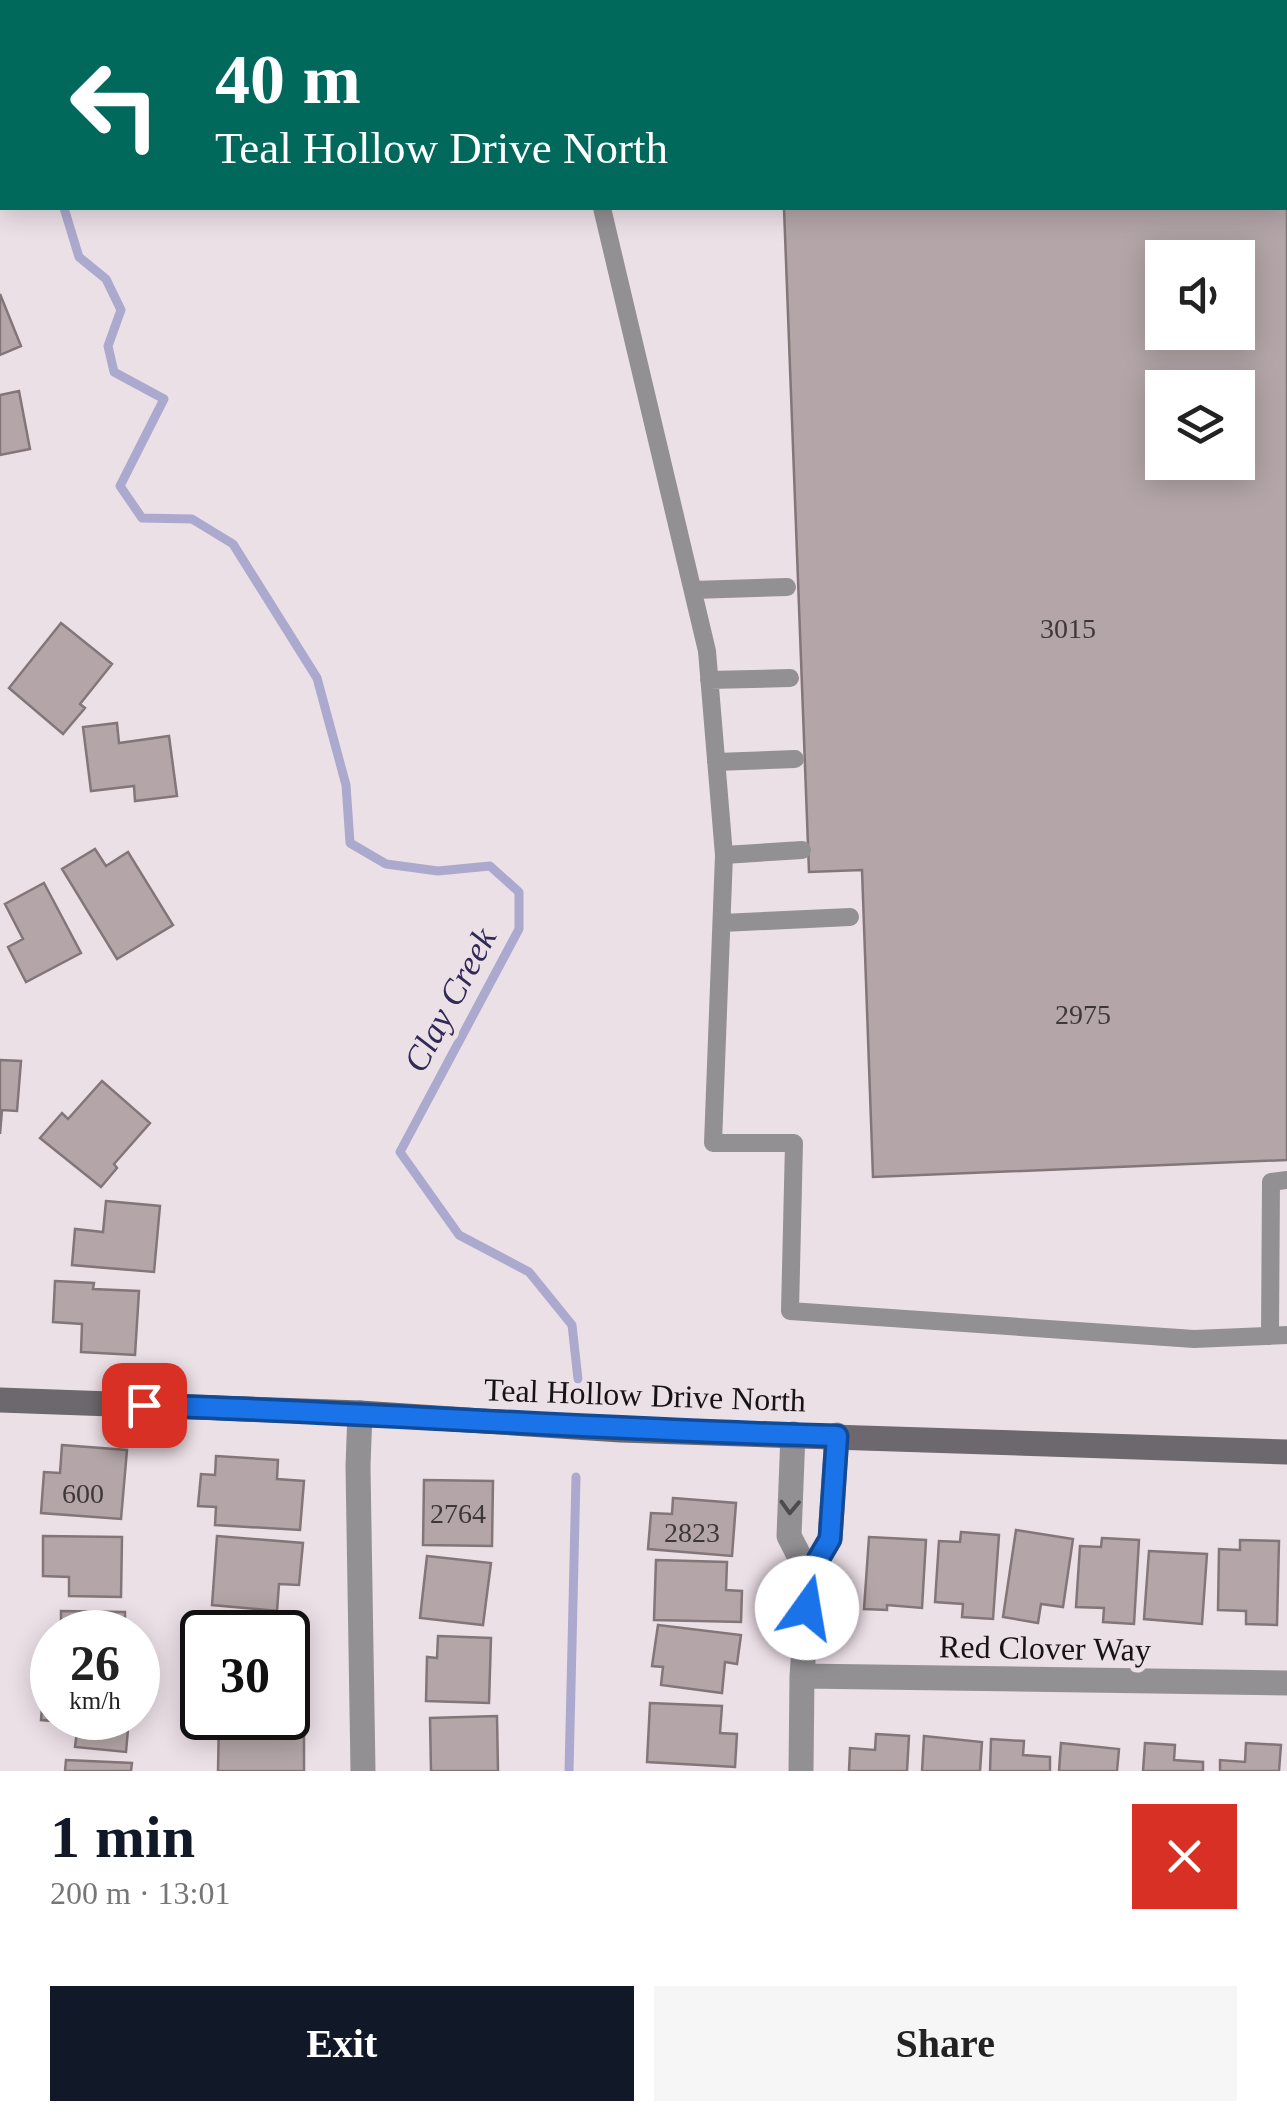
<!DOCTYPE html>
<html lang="en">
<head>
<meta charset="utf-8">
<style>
	:root { --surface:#fff; --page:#f6f6f6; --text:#222; --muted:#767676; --accent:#111827 }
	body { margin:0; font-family:Georgia,serif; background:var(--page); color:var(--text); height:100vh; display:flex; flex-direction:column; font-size:38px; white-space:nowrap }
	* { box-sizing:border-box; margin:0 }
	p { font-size:32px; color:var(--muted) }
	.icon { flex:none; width:55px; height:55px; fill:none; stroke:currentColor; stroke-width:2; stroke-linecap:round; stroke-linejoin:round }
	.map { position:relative; height:1771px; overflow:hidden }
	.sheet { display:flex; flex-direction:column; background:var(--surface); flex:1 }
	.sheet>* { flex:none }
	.hud { position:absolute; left:0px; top:0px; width:1288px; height:210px; box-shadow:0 5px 25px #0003; background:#00695c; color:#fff; overflow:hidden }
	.fabs { position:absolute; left:1145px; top:240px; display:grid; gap:20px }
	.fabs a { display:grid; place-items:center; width:110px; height:110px; border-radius:0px; background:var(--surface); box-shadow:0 5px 25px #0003; font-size:50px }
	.speed { position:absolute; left:30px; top:1610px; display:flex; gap:20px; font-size:50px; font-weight:700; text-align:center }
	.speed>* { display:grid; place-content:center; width:130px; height:130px; border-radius:50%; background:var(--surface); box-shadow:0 5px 25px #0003; line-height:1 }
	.speed small { font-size:25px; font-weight:400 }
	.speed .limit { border:5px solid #111; border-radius:15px; background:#fff; color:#111 }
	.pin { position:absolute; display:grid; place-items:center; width:85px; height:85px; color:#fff; margin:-42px; border-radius:20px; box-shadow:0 5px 15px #0006 }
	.me { position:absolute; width:110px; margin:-55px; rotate:13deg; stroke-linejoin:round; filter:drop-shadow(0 0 8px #0008) }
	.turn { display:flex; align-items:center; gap:35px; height:210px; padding:0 50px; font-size:45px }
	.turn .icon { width:130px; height:130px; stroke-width:2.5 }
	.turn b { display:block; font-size:70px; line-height:85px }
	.round { display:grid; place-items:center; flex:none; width:105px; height:105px; border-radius:0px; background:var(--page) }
	.headline { display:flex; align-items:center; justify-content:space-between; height:170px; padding:0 50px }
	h1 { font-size:60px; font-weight:700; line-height:75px; color:var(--accent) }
	.button { display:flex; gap:20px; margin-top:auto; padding:20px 50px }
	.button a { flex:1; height:115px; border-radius:0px; background:var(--accent); color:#fff; font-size:40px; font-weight:700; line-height:115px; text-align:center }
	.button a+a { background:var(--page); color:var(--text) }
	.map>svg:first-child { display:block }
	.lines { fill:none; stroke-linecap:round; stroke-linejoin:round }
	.stream { stroke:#aca9ce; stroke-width:9 }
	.building { fill:#b4a6a8; stroke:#837678; stroke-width:2.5; fill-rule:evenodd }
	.lane { stroke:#939094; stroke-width:18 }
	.street { stroke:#939094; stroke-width:25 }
	.secondary { stroke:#6c686e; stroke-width:25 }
	.oneway { stroke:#4e4b4e }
	.route-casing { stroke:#114b97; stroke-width:25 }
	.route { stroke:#1a73e8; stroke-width:18 }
	.labels { text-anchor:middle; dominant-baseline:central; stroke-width:10; stroke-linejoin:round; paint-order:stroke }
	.number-label { font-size:28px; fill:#3e373a }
	.street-label { font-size:32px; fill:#161215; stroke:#ece0e7 }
	.water-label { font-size:35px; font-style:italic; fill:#302857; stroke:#ece0e7 }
</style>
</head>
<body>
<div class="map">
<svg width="1287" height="1771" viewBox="0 0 1287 1771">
	<rect width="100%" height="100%" fill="#ece0e7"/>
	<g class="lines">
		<path class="stream" d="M106,2L111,0
			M64,208L79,257L106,279L121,310L108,346L114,372L164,399L120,486L142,518L192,519L233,544L317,678L346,785L350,843L386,864L438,871L490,866L519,892V929L400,1152L459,1235L529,1272L572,1325L578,1379
			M569,1771L576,1477"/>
	</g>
	<path class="building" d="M776,0H1287V1160L873,1177L862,870L809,872L784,208H1285V2ZM1162,258H1238V332H1162ZM1162,388H1238V462H1162Z
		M0,294L21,346L0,355Z
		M19,391L30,449L0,455V395Z
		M61,623L112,664L80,704L85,708L63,734L9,688Z
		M117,723L119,743L169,736L177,796L135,801L134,786L91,791L83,727Z
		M95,849L106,866L128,852L173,925L117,959L62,869Z
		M44,883L81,953L26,982L8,947L23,939L5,904Z
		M0,1060L21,1061L17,1111L2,1110L0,1134Z
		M102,1081L150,1123L114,1164L117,1168L101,1187L40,1138L62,1113L68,1119Z
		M106,1201L160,1206L154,1272L72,1265L75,1229L103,1232Z
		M55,1281L94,1283L93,1289L139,1291L135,1355L81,1352L82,1324L53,1322Z
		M62,1445L127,1450L121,1519L41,1513L44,1472L60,1473Z
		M216,1456L278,1460L277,1479L304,1481L300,1530L215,1525L216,1507L198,1506L201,1474L215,1475Z
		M424,1480L493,1481L492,1546L423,1545Z
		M673,1498L736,1503L732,1556L648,1549L651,1513L672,1514Z
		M1016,1530L1073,1539L1063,1607L1041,1604L1038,1623L1003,1617Z
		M961,1532L999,1535L993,1619L962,1617L963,1604L935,1602L939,1541L960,1542Z
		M43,1536L122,1537L121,1597L69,1596V1577L43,1576Z
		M217,1536L303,1543L299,1585L279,1584L277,1611L212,1605Z
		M869,1537L926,1540L922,1608L887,1605V1610L864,1609Z
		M1102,1538L1139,1540L1134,1624L1103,1622L1104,1608L1076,1607L1080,1546L1101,1547Z
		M1240,1540L1279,1541L1277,1625L1246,1624V1611L1218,1610L1219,1549L1240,1550Z
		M1149,1551L1207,1554L1202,1624L1144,1619Z
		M427,1556L491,1563L483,1625L420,1618Z
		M656,1560L727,1562L726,1590L742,1591L741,1622L654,1620Z
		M61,1611L125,1612V1632H61Z
		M301,1621V1687H288V1632H234V1622Z
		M658,1625L741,1635L737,1664L725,1662L722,1693L661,1685L663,1667L652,1666Z
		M438,1636L491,1638L489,1703L426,1701L427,1657L437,1658Z
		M43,1640H52V1676H42Z
		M44,1684L52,1685V1718H129L126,1752L75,1747L78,1723L41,1720Z
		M288,1702H304V1771H218L219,1718H288Z
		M650,1703L722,1706L720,1733L737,1734L735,1767L647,1762Z
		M497,1716L498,1771H431L430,1718Z
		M876,1734L909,1736L907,1771H849L850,1748L875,1750Z
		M924,1736L982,1742L980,1771H922Z
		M991,1739L1024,1741L1023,1755L1050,1757V1771H990Z
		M1061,1743L1119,1749L1117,1771H1059Z
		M1145,1743L1175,1745L1174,1760L1203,1762V1771H1143Z
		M1246,1743L1281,1745L1279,1771H1220V1760L1245,1762Z
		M66,1760L132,1763L131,1771H65Z"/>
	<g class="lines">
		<path class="lane" d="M566,2L573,0
			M602,208L707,651L724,855L713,1143H794L790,1311L1194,1339L1287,1335
			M693,590L787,587
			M709,680L790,678
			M716,762L795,759
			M724,855L802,850
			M722,923L850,917
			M1270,1336L1271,1182L1287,1180"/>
		<path class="street" d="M360,1413L358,1466L363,1771
			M793,1434L789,1536L809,1575
			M802,1676L1287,1683
			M801,1771L802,1676L809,1575L830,1539L837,1435"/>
		<path class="secondary" d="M0,1400L360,1413L621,1430L1287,1452"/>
	</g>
	<defs><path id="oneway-chevron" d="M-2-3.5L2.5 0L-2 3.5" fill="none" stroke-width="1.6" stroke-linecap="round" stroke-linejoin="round" transform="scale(2.5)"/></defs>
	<use class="oneway" href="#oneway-chevron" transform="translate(790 1507) rotate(92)"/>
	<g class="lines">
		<g class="route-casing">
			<path id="route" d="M144,1405C375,1413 606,1430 837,1436L830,1539L809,1575L807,1608"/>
		</g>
		<use href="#route" class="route"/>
	</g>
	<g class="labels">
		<g class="number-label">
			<text x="1068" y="628">3015</text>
			<text x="1083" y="1014">2975</text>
			<text x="83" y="1493">600</text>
			<text x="458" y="1513">2764</text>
			<text x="692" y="1532">2823</text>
		</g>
		<g class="street-label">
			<text transform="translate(645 1395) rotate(2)">Teal Hollow Drive North</text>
			<text transform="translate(1045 1648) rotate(1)">Red Clover Way</text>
		</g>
		<g class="water-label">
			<text transform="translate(450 1000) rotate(-62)">Clay Creek</text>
		</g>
	</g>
</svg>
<div class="fabs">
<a><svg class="icon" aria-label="sound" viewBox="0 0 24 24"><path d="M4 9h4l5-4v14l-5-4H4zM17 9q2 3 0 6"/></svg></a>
<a><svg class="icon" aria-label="layers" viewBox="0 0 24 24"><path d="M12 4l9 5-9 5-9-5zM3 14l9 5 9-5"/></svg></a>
</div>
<div class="speed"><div>26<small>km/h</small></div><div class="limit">30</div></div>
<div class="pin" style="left:144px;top:1405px;background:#d93025"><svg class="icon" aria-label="arrive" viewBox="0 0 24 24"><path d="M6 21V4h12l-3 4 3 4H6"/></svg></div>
<svg class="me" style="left:807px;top:1608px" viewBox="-20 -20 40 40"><circle r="19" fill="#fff"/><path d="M0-13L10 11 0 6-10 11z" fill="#1a73e8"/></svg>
<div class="hud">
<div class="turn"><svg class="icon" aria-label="left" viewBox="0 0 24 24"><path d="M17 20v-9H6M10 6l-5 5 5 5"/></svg><div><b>40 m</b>Teal Hollow Drive North</div></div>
</div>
</div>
<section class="sheet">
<div class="headline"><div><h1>1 min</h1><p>200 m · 13:01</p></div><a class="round" style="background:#d93025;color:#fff"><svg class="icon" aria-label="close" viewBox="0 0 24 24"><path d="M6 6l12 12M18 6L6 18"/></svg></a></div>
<div class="button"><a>Exit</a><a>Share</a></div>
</section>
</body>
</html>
